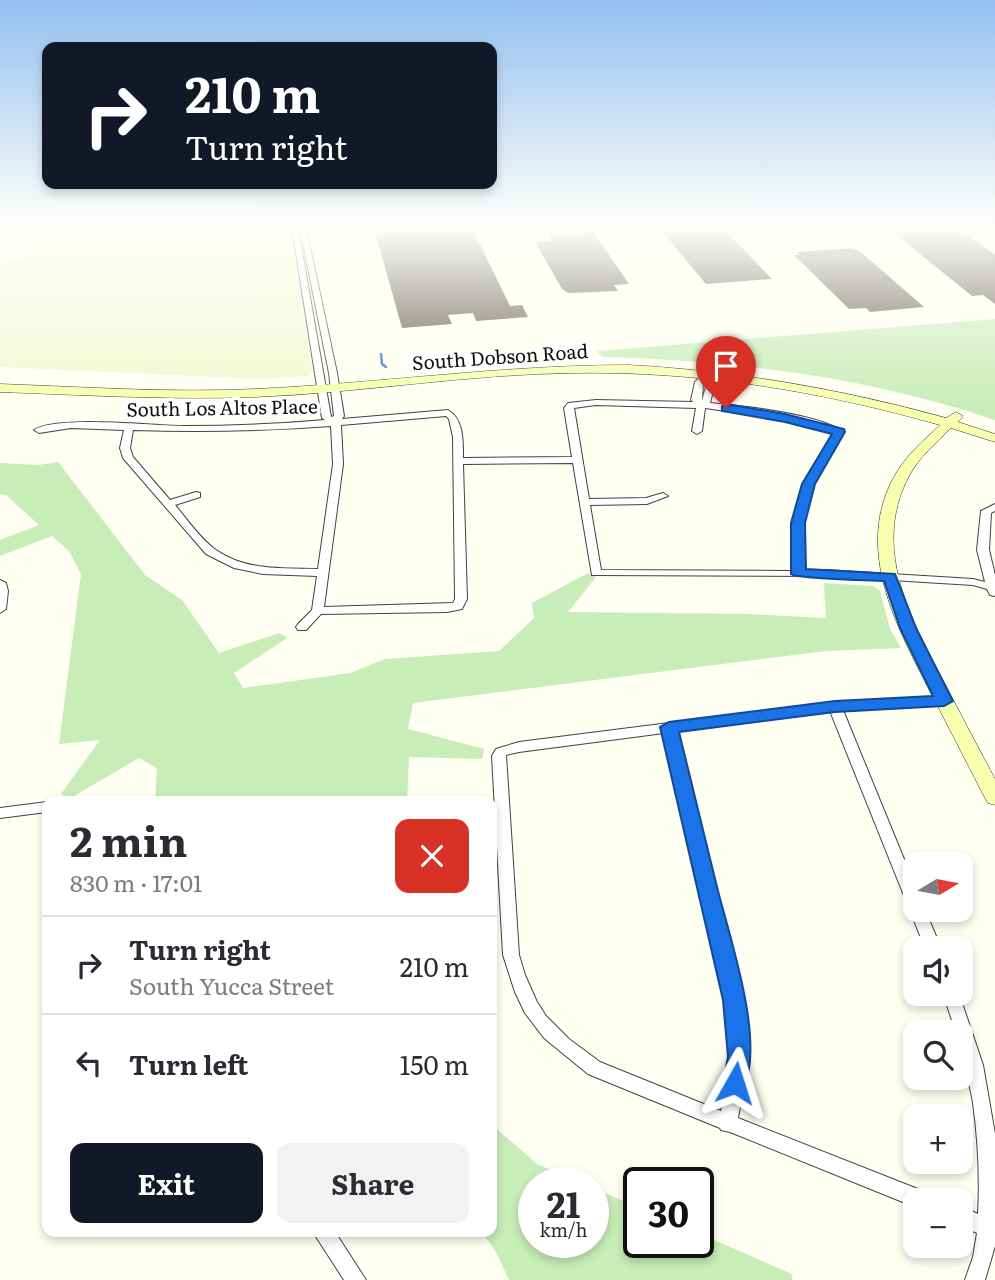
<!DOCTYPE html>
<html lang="en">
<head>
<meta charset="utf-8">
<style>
	:root { --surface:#fff; --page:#f2f2f3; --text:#2b2b33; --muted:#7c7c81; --line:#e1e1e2; --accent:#111827 }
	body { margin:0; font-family:Literata,serif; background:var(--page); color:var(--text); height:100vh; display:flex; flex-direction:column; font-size:26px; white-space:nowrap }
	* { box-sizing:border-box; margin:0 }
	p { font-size:23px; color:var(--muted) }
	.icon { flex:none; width:38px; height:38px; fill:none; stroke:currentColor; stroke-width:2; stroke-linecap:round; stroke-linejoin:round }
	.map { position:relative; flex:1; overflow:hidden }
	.panel { position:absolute; left:42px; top:796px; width:455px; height:441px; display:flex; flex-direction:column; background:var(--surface); border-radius:14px; box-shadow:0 4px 10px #0003 }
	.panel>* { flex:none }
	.top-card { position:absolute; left:42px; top:42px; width:455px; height:147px; border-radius:14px; box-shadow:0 4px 10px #0003; background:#111827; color:#fff; overflow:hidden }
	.needle { width:46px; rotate:80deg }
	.buttons { position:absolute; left:903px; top:852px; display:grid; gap:14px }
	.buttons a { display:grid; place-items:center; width:70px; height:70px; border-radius:14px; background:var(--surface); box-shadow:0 4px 10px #0003; font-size:35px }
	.speed { position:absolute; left:518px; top:1167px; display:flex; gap:14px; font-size:35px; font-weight:700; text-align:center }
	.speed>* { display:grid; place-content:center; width:91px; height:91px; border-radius:50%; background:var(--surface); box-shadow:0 4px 10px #0003; line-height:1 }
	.speed small { font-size:18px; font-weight:400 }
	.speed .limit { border:4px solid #111; border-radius:10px; background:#fff; color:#111 }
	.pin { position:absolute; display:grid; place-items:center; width:60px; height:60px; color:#fff; margin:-72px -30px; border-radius:50% 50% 50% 0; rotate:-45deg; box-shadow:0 0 7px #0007 }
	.pin .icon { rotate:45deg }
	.me { position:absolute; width:77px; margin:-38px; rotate:6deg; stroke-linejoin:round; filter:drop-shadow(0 0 5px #0008) }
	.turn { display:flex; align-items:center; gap:24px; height:147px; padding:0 28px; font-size:32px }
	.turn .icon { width:91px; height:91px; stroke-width:2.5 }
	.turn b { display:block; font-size:49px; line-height:60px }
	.round { display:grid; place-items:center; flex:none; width:74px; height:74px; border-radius:14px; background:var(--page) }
	.head { display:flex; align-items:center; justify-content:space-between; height:119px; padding:0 28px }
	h1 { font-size:42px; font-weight:700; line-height:52px }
	.action { display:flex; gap:14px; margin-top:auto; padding:14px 28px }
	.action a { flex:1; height:80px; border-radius:14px; background:var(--accent); color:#fff; font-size:28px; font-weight:700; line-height:80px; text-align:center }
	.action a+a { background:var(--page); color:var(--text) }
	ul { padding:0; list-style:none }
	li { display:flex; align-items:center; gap:21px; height:98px; padding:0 28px; border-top:2px solid var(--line) }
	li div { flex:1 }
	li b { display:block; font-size:26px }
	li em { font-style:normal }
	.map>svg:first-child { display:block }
	.farmland { fill:#f2f7cf }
	.green { fill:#c8edb8 }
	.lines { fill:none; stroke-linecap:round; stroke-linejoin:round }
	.stream { stroke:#3573d5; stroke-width:2.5 }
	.building { fill:#59534b }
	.street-casing { stroke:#424242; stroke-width:2 }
	.secondary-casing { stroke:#313131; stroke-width:1 }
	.street { fill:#fff; fill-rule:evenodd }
	.secondary { fill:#f6ffad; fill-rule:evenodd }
	.route { fill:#1a73e8; stroke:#114b97; stroke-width:2 }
	.labels { text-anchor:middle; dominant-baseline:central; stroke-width:7; stroke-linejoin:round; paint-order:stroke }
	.far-street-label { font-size:19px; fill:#0f0f0f; stroke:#fff }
</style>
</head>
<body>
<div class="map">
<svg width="995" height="1280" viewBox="0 0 995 1280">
	<rect width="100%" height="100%" fill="#fffff2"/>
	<path class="farmland" d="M69,228H289L313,373L308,376L259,379L0,367V264L61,247Z"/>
	<path class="green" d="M995,319V420C869,377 734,360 602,357L597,351Z
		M58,462L145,575L182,600L219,653L280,633L287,638L234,673L243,688L350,673L385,659L499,651L534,618L532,603L588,573L596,577L568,612L749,614L826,618L824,583L873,586L880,591L890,629L901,648L826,651L413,703L408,729L484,749L482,759L409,757L407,801H155L157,768L139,758L69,799L61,794L100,740L59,744L81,574L69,551L52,536L0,556V540L39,525L6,495L0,494V463L38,465Z
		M492,1125L537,1164L582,1183H534V1242H593V1188L639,1208V1242H698V1233L792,1274V1280H509L496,1252L482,1232H492Z"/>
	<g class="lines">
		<path class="stream" d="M381,354L382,364L386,367"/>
	</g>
	<path class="building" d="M374,228H472L510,306L522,305L528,317L476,321L473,313L448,315L452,324L402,328Z
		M723,228L772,279L706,284L661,230Z
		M888,228H958L995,255V304L983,295L972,296Z
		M593,232L629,284L614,285L618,291L568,293L562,289L535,242L552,241L549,235Z
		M853,248L863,254L924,307L870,312L866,308L849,309L794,255H799L797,252Z"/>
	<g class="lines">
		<g class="street-casing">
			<path id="street" d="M292,228H298L331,417L334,416L329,373L300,228H306L337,373L344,416L342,419L448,410C464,419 463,442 463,458L572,457L564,408L568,403L596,400L693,402L691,400L695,382L705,372H711L715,383L710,403C743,406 818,414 844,432L813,484L803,523L804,570H826L973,579L985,582L977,550L981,511L995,504V511L991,513L989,550L995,575V596L990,595L987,589L973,585L826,576L592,575L573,463L463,464L467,599L462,609L447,612L321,614L306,630H298L296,627L298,624L312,610L317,576L263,574L234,568L206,554L123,458L120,448L124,430L71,428L39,433L34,430C58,415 152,426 184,426C231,426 278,424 325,420L322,418ZM706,381L707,383L702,401L703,383ZM596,405L696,408L692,431L697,434L702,431L705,408L789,420L833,433L803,484L793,523L792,571L601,570L590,505L647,504L668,496L663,493L646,498L589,499L574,408ZM446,416L449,419L453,437L455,599L453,603L324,607L343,464L341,425ZM331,426L333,464L318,569C283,568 246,571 216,550C202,541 186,518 175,505L200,497V493L196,492L170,500L133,457L130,448L133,430C199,432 265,431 331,426Z
				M0,580L6,583L8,591L6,609L0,613Z
				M944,697L951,701L949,704L843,710L915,886V910H925L941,948H925L830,711L677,731L742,1000L749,1057L738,1118L928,1193L931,1200H915V1207L730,1132L721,1130L720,1128L588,1074L544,1038L525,1013L515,992L503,955L492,756L496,749L519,742L835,702ZM664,733L726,1000L731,1057L721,1111L600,1062L569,1039L546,1016L537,1002L525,975L519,955L506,755L519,752Z
				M47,802V812L0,818V808Z
				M943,994H959L983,1065L995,1134V1246L985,1280H965L973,1257L977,1233L961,1226V1206L978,1214C980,1177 978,1139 973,1103C969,1080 961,1056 961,1032H956Z
				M313,1232H335L366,1280H344Z"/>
		</g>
		<g class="secondary-casing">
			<path id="secondary" d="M629,365C737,371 841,389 946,418L956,412L963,416L958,422L995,434V442L951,428C936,443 919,457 909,476C870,549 913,624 947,688C963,719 979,749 995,779V805L988,803L985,798C967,763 949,728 931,693C897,627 854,550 894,477C905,456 923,441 940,425C821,391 699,371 575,373C467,374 361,393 254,397C169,400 84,395 0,392V384C85,387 171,393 256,389C381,383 504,365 629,365Z"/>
		</g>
		<use href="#street" class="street"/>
		<use href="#secondary" class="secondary"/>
	</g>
	<linearGradient id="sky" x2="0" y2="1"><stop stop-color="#93bfef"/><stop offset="0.56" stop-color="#fffff9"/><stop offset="1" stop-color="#fffff9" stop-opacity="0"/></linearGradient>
	<rect width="995" height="407" fill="url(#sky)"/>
	<path class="route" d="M726,404L785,414L844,429L845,432L815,484L805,523L806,569L895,574L916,628L953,701L944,706L835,712L679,732C692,784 705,836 717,887C730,939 766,1042 743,1090L735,1093L727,1090L723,1083L728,1057L723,1000L660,727L669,722L835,701L933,696L900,628L884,581C869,580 796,579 791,574V523L802,484L832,434L785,422L722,411V406Z"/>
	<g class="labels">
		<g class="far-street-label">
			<text transform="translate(500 356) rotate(-4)">South Dobson Road</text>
			<text transform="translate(222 407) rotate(-1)">South Los Altos Place</text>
		</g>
	</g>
</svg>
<div class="buttons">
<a><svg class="needle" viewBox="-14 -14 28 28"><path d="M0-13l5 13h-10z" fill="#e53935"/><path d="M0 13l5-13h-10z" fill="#7c7c81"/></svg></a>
<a><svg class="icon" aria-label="sound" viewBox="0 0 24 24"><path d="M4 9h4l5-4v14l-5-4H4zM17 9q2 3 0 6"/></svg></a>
<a><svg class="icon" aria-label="search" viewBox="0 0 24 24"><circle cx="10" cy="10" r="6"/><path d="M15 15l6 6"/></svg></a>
<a>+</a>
<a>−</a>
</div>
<div class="speed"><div>21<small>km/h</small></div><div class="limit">30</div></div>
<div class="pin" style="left:726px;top:408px;background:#d93025"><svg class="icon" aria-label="arrive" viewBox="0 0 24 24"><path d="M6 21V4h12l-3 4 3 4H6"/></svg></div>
<svg class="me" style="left:735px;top:1083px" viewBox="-20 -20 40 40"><path d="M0-17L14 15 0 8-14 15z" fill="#1a73e8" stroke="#fff" stroke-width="4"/></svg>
<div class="top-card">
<div class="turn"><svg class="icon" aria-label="right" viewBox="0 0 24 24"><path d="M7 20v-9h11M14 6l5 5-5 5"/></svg><div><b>210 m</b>Turn right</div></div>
</div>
<section class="panel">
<div class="head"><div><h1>2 min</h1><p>830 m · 17:01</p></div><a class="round" style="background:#d93025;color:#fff"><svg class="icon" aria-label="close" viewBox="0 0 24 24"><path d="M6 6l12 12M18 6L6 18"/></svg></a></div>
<ul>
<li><svg class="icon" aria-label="right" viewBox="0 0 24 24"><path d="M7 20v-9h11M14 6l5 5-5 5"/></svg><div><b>Turn right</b><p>South Yucca Street</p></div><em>210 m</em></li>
<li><svg class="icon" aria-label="left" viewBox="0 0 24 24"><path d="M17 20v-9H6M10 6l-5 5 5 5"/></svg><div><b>Turn left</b></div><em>150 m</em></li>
</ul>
<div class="action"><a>Exit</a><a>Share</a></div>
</section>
</div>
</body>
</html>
